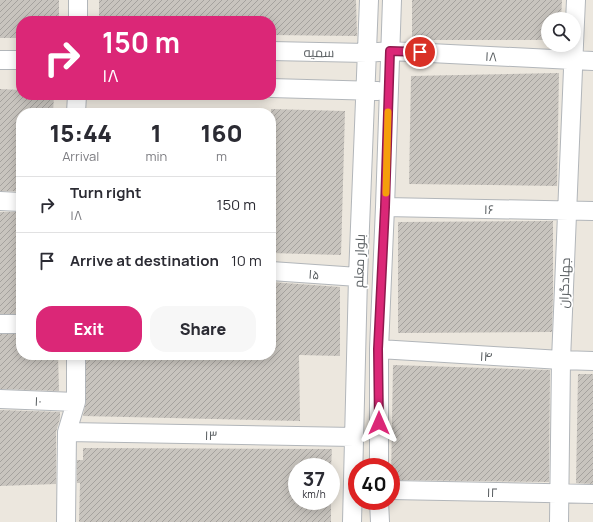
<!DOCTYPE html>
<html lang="en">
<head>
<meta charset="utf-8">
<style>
	:root { --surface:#fff; --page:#f7f7f7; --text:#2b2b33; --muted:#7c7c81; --line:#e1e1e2; --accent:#db2777 }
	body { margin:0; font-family:Manrope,Cairo,sans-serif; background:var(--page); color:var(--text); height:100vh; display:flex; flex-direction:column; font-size:15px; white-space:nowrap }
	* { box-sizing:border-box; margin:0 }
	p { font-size:13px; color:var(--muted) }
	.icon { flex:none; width:22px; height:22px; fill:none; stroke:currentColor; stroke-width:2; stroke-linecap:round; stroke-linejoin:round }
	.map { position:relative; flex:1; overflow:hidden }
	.sheet { position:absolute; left:16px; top:108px; width:260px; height:252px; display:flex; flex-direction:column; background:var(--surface); border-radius:16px; box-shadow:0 2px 10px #0003 }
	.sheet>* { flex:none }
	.banner { position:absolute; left:16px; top:16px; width:260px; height:84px; border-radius:16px; box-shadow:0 2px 10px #0003; background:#db2777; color:#fff; overflow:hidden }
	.fabs { position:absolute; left:541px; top:12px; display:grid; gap:8px }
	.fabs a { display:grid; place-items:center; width:40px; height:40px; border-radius:50%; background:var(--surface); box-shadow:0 2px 10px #0003; font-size:20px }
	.speed { position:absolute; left:288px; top:458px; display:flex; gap:8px; font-size:20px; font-weight:700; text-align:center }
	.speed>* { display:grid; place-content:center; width:52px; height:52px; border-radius:50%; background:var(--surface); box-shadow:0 2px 10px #0003; line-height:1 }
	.speed small { font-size:10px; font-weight:400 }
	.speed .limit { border:6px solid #d22; background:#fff; color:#111 }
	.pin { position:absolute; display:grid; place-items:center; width:34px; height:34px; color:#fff; margin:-17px; border:2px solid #fff; border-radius:50%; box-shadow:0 1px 4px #0007 }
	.me { position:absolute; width:44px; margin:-22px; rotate:0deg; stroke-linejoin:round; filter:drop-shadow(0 0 3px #0008) }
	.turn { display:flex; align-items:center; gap:14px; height:84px; padding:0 20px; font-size:18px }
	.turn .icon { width:52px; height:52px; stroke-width:2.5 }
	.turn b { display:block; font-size:28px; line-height:34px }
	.eta { display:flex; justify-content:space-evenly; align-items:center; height:68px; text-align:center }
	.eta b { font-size:24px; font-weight:800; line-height:28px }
	.primary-button { display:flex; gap:8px; margin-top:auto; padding:8px 20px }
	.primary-button a { flex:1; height:46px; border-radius:16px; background:var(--accent); color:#fff; font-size:16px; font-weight:800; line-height:46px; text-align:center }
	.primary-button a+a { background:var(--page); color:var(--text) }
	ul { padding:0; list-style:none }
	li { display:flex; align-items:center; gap:12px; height:56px; padding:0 20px; border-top:1px solid var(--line) }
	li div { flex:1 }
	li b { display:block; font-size:15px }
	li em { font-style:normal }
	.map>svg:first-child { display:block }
	.building { fill:url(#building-hatch) }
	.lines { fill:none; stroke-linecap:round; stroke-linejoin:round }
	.minor-casing { stroke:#b2b6ba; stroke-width:20 }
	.minor { stroke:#fff; stroke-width:18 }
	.route-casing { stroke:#8e194d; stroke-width:10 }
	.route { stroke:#db2777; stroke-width:7 }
	.slow { stroke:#f59e0b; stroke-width:7 }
	.labels { text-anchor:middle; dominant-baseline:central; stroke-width:3.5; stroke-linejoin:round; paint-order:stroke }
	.street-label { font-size:13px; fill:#585d60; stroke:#fff }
</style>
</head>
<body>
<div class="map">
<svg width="593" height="522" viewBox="0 0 593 522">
	<defs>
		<pattern id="building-hatch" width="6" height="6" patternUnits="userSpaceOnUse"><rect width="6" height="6" fill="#c8c4be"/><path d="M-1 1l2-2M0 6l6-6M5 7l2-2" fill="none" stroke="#a5a29e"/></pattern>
	</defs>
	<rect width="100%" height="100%" fill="#ece7de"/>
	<path class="building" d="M0,0H59V21H21V38H0Z
		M99,0H356L357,36L271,35V21H99Z
		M412,0H562L561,19H548V40H412Z
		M559,73L557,186L409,184L411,76Z
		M0,89L21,90V95H54L53,113H21V191H0Z
		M271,109L345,111L341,255L271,253Z
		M0,212H21V314H0Z
		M553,221V293L552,332L398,333V222Z
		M271,282L340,287V356L299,355L300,421L83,416L86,402V355H271Z
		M0,334H21V355H58L59,391L0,389Z
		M393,365L550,370L549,482L391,480Z
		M578,374H593V484L576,483Z
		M0,410L60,412V418L56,432V484L0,486Z
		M83,448L332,449L331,467H297V501H331V522H79L80,483H77V460H83Z"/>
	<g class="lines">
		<g class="minor-casing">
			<path id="minor" d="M78,21V0
				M574,44L576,0
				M271,51L367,53L390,51L593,61
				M0,60H21
				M271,88L378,91
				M76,113L77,95
				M0,201L21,202
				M385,207L593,211
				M271,271L358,277
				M0,324H21
				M379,349L561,360L593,361
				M0,399L76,402
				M67,432L354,437
				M379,467V349L385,207L392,0
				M391,490L593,494
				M379,501L380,522
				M66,522L67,432L76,402V355
				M352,522L358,277L369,0
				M559,522L561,360L574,45"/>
		</g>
		<use href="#minor" class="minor"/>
	</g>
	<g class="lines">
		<g class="route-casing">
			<path id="route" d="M379,423L378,349L385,207L390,51L420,52"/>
		</g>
		<use href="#route" class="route"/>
		<path class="slow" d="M386,193L388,112"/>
	</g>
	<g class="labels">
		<g class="street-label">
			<text transform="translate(319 52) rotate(1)">سمیه</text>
			<text transform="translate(491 56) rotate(3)">۱۸</text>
			<text transform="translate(489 209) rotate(1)">۱۶</text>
			<text transform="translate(359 261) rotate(-88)">بلوار معلم</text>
			<text transform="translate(314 274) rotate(4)">۱۵</text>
			<text transform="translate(564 283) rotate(-88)">جهادگران</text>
			<text transform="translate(486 356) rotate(3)">۱۴</text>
			<text transform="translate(38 401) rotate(2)">۱۰</text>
			<text transform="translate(211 435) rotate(1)">۱۳</text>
			<text transform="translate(492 492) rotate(1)">۱۲</text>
		</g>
	</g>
</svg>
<div class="fabs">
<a><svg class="icon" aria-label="search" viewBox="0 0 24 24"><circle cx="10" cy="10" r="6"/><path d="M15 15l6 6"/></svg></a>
</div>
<div class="speed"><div>37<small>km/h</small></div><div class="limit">40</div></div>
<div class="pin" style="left:420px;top:52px;background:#d93025"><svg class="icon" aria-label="arrive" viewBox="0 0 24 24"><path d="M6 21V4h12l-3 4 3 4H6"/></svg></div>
<svg class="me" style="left:379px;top:423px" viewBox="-20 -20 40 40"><path d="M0-17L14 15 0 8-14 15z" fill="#db2777" stroke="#fff" stroke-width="4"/></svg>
<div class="banner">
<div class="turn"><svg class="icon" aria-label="right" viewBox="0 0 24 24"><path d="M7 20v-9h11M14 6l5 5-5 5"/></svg><div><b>150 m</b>۱۸</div></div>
</div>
<section class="sheet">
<div class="eta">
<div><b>15:44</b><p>Arrival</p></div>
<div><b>1</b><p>min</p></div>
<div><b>160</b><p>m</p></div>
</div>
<ul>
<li><svg class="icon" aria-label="right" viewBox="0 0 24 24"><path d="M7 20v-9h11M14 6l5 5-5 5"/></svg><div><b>Turn right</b><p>۱۸</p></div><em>150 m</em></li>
<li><svg class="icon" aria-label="arrive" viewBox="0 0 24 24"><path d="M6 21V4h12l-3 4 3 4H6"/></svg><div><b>Arrive at destination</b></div><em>10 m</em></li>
</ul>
<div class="primary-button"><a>Exit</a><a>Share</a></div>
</section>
</div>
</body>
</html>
